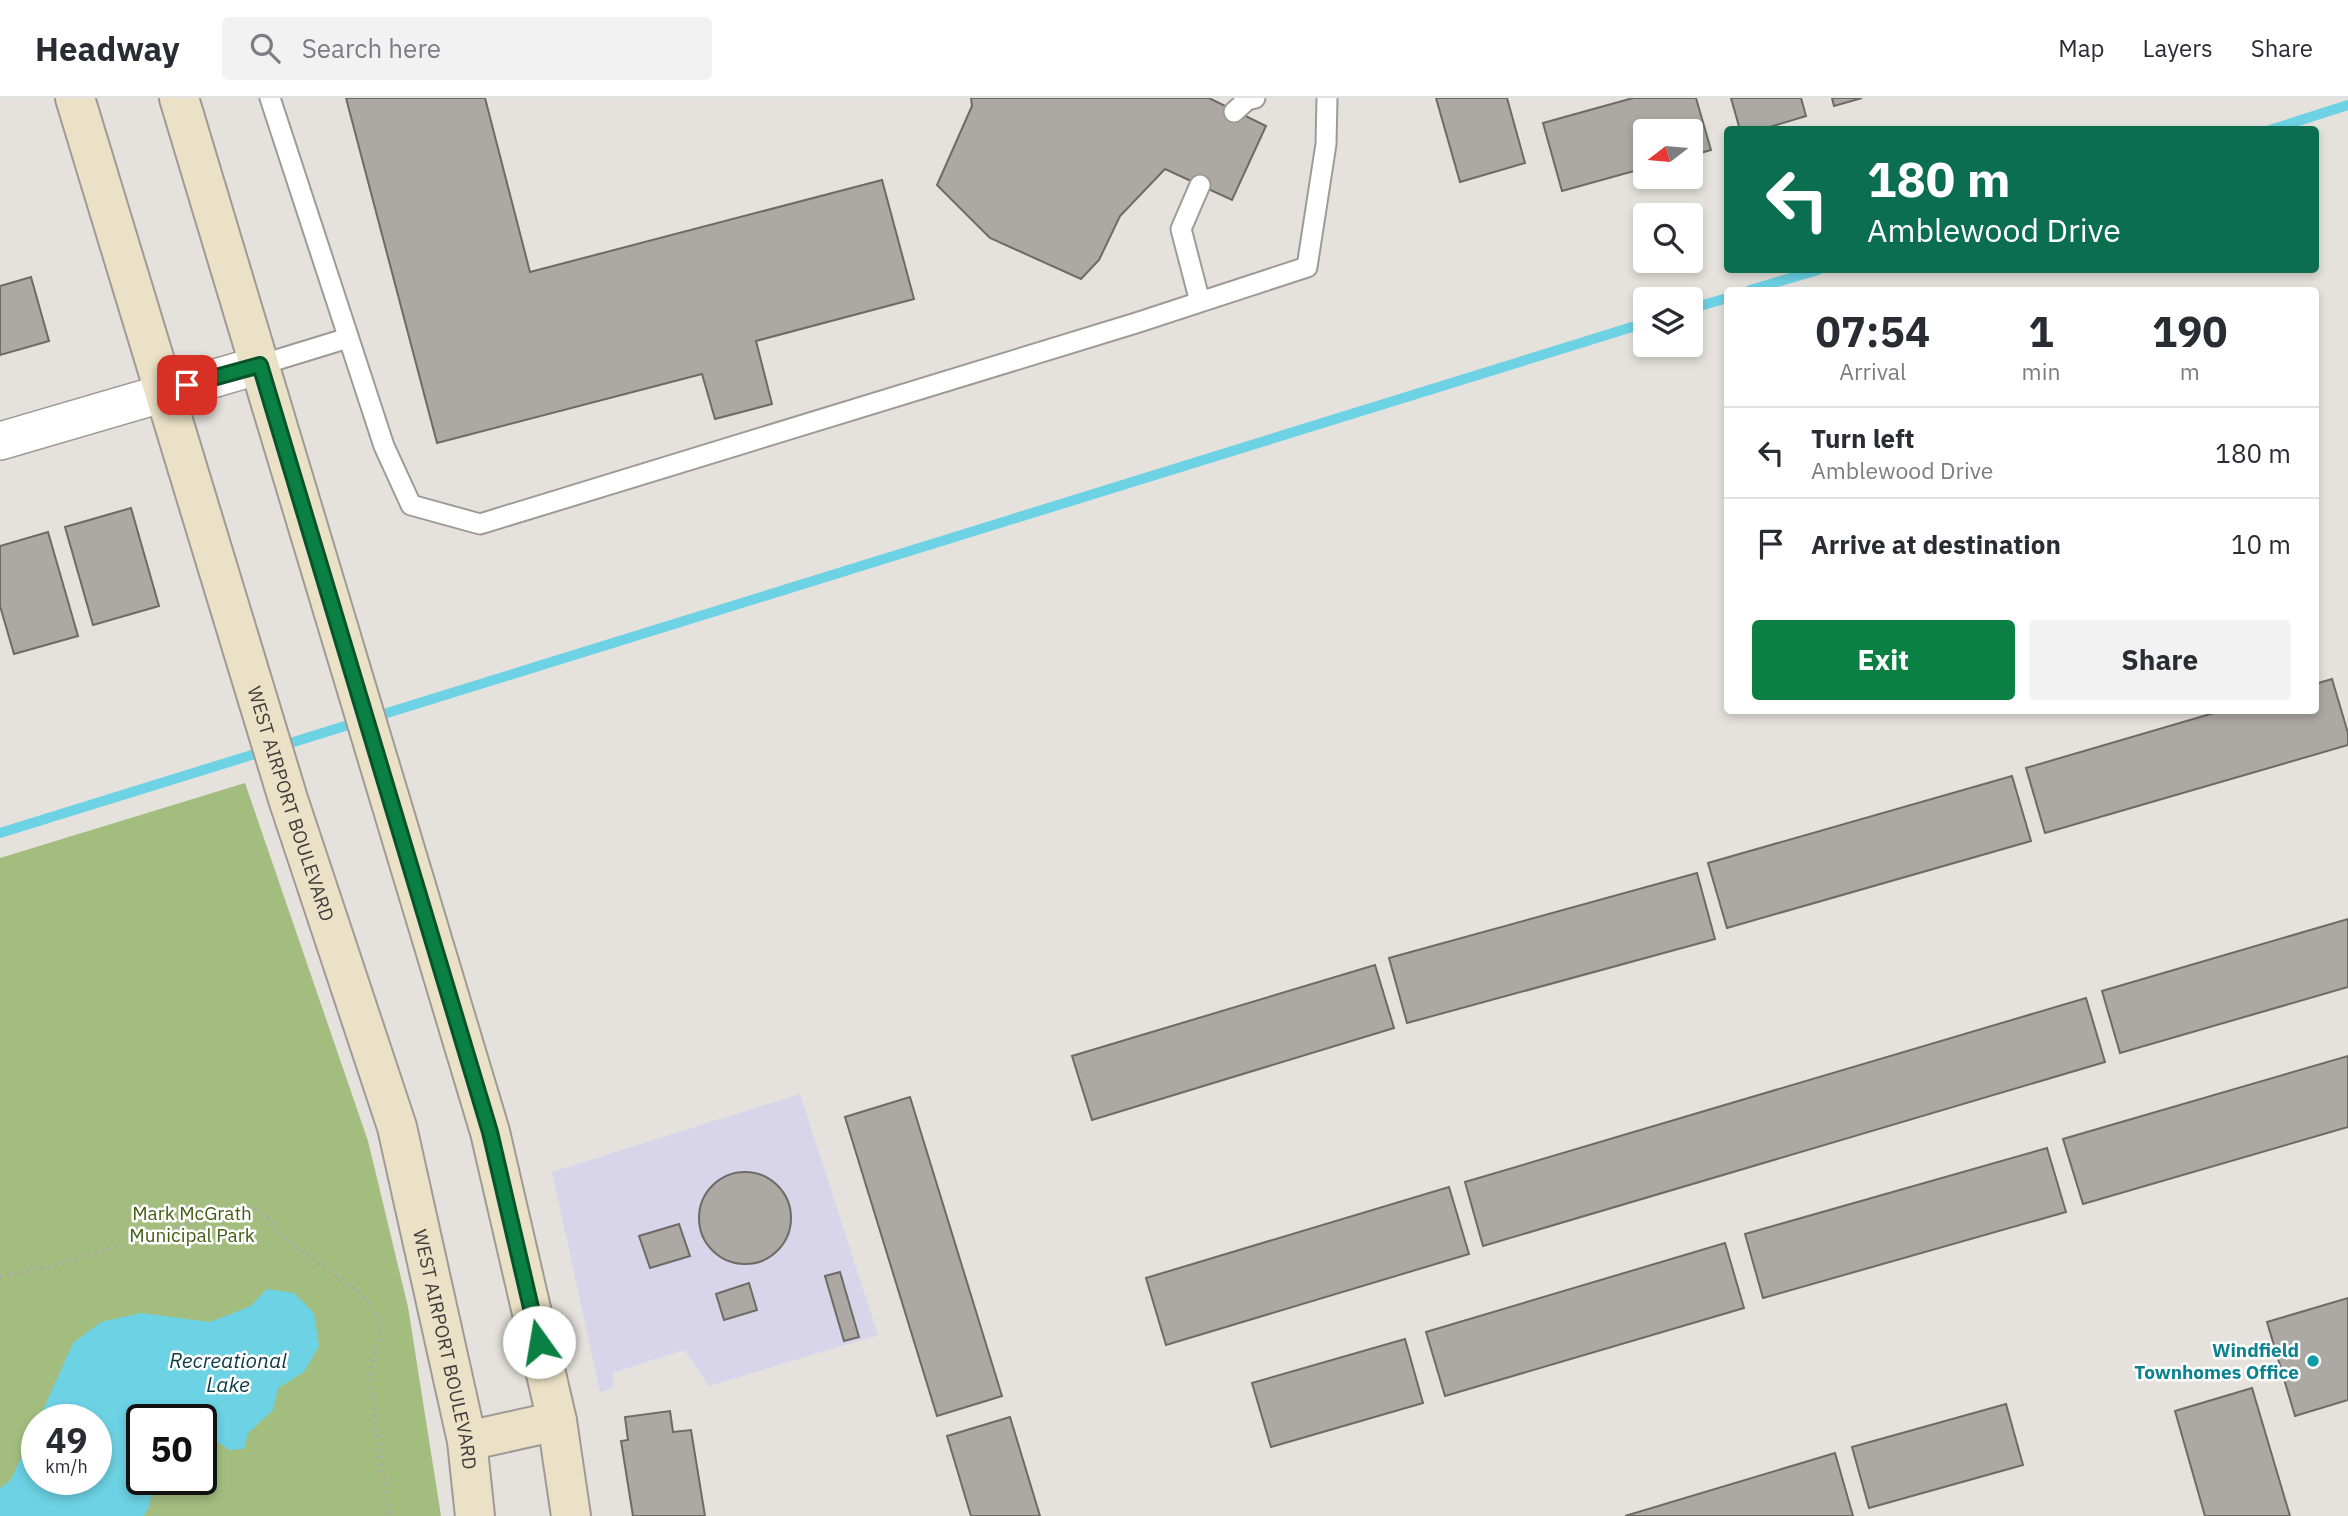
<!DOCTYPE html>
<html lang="en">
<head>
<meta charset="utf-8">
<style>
	:root { --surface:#fff; --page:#f2f2f3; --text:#2b2b33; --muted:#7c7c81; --line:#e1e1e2; --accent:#0b8043 }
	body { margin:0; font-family:"IBM Plex Sans",sans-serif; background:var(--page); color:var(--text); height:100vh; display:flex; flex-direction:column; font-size:26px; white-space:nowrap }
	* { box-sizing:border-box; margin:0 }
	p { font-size:23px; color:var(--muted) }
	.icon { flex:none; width:38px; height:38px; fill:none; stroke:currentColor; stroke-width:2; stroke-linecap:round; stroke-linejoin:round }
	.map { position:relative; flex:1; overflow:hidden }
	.drawer { position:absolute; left:1724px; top:189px; width:595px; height:427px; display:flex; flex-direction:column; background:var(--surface); border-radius:7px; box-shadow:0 4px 10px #0003 }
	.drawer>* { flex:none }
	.hud { position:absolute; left:1724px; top:28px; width:595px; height:147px; border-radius:7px; box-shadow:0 4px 10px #0003; background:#0b6e4f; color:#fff; overflow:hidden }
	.needle { width:46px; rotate:254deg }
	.tools { position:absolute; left:1633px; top:21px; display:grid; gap:14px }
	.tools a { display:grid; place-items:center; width:70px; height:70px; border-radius:7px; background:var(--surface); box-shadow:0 4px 10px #0003; font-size:35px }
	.speed { position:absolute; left:21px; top:1306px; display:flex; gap:14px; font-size:35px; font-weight:700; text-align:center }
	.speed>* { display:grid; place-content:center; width:91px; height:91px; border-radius:50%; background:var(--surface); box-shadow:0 4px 10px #0003; line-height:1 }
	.speed small { font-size:18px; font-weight:400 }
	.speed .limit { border:4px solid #111; border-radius:10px; background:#fff; color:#111 }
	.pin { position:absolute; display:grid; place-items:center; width:60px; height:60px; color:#fff; margin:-30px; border-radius:14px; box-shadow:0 4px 10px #0006 }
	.me { position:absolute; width:77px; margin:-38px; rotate:347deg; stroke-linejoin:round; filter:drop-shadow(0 0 5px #0008) }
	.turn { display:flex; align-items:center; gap:24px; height:147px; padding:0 28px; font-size:32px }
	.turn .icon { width:91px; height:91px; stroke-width:2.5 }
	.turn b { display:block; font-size:49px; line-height:60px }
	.eta { display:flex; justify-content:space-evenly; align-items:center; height:119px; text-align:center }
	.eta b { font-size:42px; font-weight:700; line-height:49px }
	.button { display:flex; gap:14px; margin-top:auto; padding:14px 28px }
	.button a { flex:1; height:80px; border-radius:7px; background:var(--accent); color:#fff; font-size:28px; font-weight:700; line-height:80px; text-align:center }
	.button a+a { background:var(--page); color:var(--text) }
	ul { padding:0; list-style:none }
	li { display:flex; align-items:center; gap:21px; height:91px; padding:0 28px; border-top:2px solid var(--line) }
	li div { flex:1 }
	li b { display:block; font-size:26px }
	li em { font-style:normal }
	header { display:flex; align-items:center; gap:42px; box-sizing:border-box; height:98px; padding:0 35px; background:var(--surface); border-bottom:2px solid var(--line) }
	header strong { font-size:33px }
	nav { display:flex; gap:38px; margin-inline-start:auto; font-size:24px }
	.search { width:490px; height:63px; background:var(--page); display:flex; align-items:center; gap:18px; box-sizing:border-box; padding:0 24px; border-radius:7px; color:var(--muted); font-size:26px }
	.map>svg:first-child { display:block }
	.industrial { fill:#d8d5eb }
	.green { fill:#a3bd7f; fill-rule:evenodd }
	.water { fill:#6cd2e4 }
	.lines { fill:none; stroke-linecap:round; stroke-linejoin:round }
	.stream { stroke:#6cd2e4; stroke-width:10 }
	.building { fill:#aca8a3; stroke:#6e6a66; stroke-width:2 }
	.service-casing { stroke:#9f9a96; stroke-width:23 }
	.minor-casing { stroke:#9f9a96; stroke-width:40 }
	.secondary-casing { stroke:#9f9a96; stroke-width:42 }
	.path { stroke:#aca9a5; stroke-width:4.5; stroke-dasharray:2 5; stroke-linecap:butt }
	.service { stroke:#fff; stroke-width:19 }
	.minor { stroke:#fff; stroke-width:37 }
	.secondary { stroke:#ebe1c6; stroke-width:38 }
	.route-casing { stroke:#07532c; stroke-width:18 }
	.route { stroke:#0b8043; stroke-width:12 }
	.culture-dot { fill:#0f9aa8; stroke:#fff; stroke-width:2.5 }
	.labels { text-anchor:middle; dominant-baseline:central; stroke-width:5; stroke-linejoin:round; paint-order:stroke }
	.street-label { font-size:19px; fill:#3e3d3b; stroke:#fff }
	.park-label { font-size:19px; fill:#445d13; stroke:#fff }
	.culture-label { font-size:19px; font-weight:bold; fill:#0d838f; stroke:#fff; text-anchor:end }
	.water-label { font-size:21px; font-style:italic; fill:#0b3c44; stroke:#fff }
</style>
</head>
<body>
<header>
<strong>Headway</strong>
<div class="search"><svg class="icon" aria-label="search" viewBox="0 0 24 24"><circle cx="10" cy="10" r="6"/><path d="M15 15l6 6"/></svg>Search here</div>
<nav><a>Map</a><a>Layers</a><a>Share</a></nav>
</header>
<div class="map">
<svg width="2348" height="1418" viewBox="0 0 2348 1418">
	<rect width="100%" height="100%" fill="#e5e1dc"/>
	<path class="industrial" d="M800,996L878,1237L709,1288L684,1252L613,1275V1290L600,1294L552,1074Z"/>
	<path class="green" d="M245,685L368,1043L408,1209L441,1418H0V760ZM37,1321H96V1381H37ZM142,1321H201V1381H142Z"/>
	<path class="water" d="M267,1191L294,1195L314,1215L319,1248L304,1274L278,1290L273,1312L248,1335L244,1351L229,1352L216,1343L201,1350V1321H142V1381H156L148,1411L143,1418H0V1390L10,1383L37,1327V1381H96V1321H39L73,1245L101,1224L141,1215L210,1224L251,1208Z"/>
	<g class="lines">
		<path class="stream" d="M2270,32L2348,7
			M1750,192L1818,172
			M1690,211L1727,200
			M0,735L1645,225"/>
	</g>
	<path class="building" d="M346,0H485L530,174L882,82L914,201L756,243L772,306L715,321L702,276L437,345Z
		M971,0H1209L1266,28L1232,102L1165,71L1120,118L1099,162L1081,181L990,140L937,87L972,8Z
		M1436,0H1507L1525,65L1460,84Z
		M1633,0H1696L1711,52L1690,58V33H1645V70L1562,93L1543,25Z
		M1731,0H1801L1806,18L1760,32H1740Z
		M1832,0H1862L1834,8Z
		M31,179L49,243L0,257V188Z
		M131,410L159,508L93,527L65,429Z
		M48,434L78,538L14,556L0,508V448Z
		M2332,581L2348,635V647L2045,735L2026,670L2224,612H2315V586Z
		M2012,678L2031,743L1727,830L1708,765Z
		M1697,775L1715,841L1407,925L1389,860Z
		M2348,821V889L2120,955L2102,893Z
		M1375,867L1394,930L1092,1022L1072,958Z
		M2086,900L2105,964L1483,1148L1465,1084Z
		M2348,958V1029L2083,1106L2063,1041Z
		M910,999L1002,1298L937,1318L845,1019Z
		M2047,1050L2066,1114L1763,1200L1745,1136Z
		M699 1120a46 46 0 1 1 92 0a46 46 0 1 1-92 0Z
		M1449,1089L1469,1156L1166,1247L1146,1180Z
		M679,1126L690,1158L650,1170L639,1138Z
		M1725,1145L1744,1210L1445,1298L1426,1234Z
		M840,1174L859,1239L844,1243L825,1178Z
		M749,1185L757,1212L724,1222L716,1196Z
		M2348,1200V1302L2295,1318L2267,1224Z
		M1405,1241L1423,1305L1271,1349L1252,1285Z
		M2252,1290L2290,1418H2205L2175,1313Z
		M2006,1306L2023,1367L1869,1410L1852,1349Z
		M670,1313L673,1334L691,1332L705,1418H633L621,1343L628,1342L625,1319Z
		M1010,1319L1040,1418H971L947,1338Z
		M1835,1355L1853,1418H1625Z"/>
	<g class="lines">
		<g class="service-casing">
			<path id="service" d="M270,0L384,348L411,407L480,426L1136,225L1307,169L1326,46L1327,0
				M1234,14L1247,2L1255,0
				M1200,204L1181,131L1200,87
				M260,267L348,240"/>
		</g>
		<g class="minor-casing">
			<path id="minor" d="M0,343L260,267"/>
		</g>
		<g class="secondary-casing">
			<g id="secondary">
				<path id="s1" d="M75,0L288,701L397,1029L467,1343L475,1418"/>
				<path d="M179,0L490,1034L557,1323L571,1418"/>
				<path d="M467,1343L557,1323"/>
			</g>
		</g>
		<path class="path" d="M0,1178L53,1168L247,1108L266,1117L278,1136L361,1196L382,1225L370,1273L379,1360L391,1418"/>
		<use href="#service" class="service"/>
		<use href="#minor" class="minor"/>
		<use href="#secondary" class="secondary"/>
	</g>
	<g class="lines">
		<g class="route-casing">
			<path id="route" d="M187,287L260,267L490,1034L539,1244"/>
		</g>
		<use href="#route" class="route"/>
	</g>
	<circle class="culture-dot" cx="2313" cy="1263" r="7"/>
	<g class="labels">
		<g class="street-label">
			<text stroke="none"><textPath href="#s1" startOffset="738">WEST AIRPORT BOULEVARD</textPath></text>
			<text stroke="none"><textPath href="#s1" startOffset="1306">WEST AIRPORT BOULEVARD</textPath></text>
		</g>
		<g class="park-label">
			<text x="192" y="1115">Mark McGrath<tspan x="192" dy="22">Municipal Park</tspan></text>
		</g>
		<g class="culture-label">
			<text x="2299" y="1252">Windfield<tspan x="2299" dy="22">Townhomes Office</tspan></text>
		</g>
		<g class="water-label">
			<text x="228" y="1262">Recreational<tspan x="228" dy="24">Lake</tspan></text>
		</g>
	</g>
</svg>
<div class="tools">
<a><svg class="needle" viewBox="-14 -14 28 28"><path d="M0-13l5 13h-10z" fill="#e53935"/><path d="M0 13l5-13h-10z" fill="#7c7c81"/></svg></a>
<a><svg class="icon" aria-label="search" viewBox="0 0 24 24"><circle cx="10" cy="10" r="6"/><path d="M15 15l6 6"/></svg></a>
<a><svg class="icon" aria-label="layers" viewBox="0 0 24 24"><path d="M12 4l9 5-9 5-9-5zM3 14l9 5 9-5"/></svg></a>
</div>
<div class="speed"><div>49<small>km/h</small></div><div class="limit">50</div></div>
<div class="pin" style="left:187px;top:287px;background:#d93025"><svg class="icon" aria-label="arrive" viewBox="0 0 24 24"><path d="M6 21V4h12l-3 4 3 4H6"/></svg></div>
<svg class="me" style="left:539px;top:1244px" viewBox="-20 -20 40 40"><circle r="19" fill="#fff"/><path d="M0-13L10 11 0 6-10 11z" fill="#0b8043"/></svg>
<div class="hud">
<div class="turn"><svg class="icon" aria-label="left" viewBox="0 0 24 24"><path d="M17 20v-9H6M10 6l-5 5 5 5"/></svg><div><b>180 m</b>Amblewood Drive</div></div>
</div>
<section class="drawer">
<div class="eta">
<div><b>07:54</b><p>Arrival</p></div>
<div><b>1</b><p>min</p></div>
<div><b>190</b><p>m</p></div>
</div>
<ul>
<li><svg class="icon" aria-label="left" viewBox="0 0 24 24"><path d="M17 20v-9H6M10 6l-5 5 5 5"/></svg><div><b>Turn left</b><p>Amblewood Drive</p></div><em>180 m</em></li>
<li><svg class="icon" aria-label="arrive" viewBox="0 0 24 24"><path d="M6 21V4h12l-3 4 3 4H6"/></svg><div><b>Arrive at destination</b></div><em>10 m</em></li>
</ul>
<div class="button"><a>Exit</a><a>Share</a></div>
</section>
</div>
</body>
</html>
